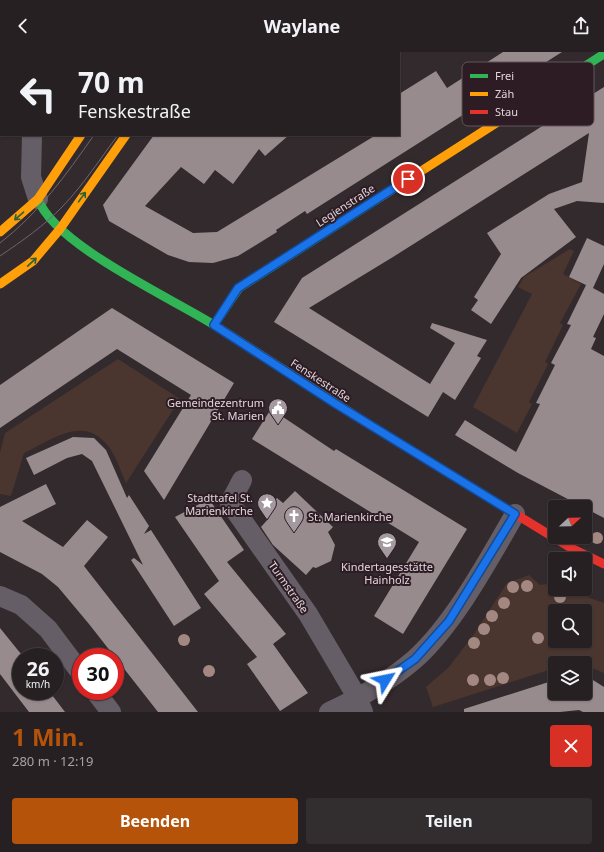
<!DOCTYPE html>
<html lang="de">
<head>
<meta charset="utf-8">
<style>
	:root { --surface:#262022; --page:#322d2f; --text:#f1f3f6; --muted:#a4a3a5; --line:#423e40; --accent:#b45309 }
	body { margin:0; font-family:"Noto Sans",sans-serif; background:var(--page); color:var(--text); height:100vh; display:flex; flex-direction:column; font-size:15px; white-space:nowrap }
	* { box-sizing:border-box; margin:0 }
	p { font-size:13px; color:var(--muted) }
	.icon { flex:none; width:22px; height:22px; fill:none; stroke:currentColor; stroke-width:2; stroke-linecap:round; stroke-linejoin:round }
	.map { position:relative; height:660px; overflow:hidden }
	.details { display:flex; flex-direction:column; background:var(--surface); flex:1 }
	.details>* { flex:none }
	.guide { position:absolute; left:0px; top:0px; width:400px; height:84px; box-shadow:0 1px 3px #0004,0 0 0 1px var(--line); background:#262022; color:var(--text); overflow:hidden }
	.needle { width:26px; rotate:68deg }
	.tools { position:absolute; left:548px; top:448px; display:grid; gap:8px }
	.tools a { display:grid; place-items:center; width:44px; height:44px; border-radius:4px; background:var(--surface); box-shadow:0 1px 3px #0004,0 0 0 1px var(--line); font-size:20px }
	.speed { position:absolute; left:12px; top:596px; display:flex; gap:8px; font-size:20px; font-weight:700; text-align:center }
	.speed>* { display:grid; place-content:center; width:52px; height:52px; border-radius:50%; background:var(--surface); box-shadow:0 1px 3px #0004,0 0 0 1px var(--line); line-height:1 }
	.speed small { font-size:10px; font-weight:400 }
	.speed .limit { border:6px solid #d22; background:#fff; color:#111 }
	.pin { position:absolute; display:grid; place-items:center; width:34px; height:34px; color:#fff; margin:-17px; border:2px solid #fff; border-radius:50%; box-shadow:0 1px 4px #0007 }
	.me { position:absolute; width:44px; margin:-22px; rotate:55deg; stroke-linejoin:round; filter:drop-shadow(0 0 3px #0008) }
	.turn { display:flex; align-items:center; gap:14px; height:84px; padding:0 12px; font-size:18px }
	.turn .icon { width:52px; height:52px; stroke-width:2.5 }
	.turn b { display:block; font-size:28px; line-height:34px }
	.round { display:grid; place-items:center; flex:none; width:42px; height:42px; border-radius:4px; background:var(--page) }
	.overview { display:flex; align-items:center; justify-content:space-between; height:68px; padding:0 12px }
	h1 { font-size:24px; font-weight:700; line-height:30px; color:var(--accent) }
	.button { display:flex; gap:8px; margin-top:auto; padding:8px 12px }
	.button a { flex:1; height:46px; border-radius:4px; background:var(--accent); color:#fff; font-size:16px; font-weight:700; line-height:46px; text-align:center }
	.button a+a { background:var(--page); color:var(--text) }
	header { display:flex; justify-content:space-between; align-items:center; height:52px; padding:0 12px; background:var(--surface); font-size:18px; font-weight:700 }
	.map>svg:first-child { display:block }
	.green { fill:#4a362e; fill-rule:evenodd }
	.building { fill:#988b8d }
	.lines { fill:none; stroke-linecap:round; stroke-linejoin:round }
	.street { stroke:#665e66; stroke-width:20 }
	.fast { stroke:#30b455; stroke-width:9 }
	.slow { stroke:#ff9f0a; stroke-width:9 }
	.jam { stroke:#e5322d; stroke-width:9 }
	.tram { stroke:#6e666c; stroke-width:1 }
	.tree { fill:#a28880 }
	.oneway { stroke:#2e603a }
	.route-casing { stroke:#114b97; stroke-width:10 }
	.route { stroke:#1a73e8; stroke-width:7 }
	.labels { text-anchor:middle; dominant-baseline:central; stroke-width:4; stroke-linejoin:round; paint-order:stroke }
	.street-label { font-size:11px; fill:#e1d5da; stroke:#2d1c24 }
	.poi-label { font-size:11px; fill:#e1d5da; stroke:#2d1c24; text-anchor:end }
	.key { fill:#2d1c24; stroke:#63545b; stroke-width:1 }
	.key-label { font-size:11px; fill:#e1d5da }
</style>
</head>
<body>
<header><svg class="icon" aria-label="back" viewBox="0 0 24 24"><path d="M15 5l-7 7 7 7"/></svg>Waylane<svg class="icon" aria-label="share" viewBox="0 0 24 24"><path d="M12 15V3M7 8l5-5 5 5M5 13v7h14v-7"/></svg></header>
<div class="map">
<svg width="604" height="660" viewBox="0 0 604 660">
	<rect width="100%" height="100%" fill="#332a2e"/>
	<path class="green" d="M570,197L574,199L563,222L581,232L560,271L563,273L545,310L548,312L529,350L532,352L517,381L473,355L532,242L518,235L524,225Z
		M118,307L180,347L126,431C121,420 116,404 109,395C84,362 53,387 24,401L11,444L0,442V401L5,381Z
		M529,523L540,533L554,531L555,537C571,537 588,546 604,551V621L585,613V611H555V616L433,655L426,635L449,615L474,582L507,531ZM555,559H585V589H555Z"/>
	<path class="building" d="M503,0H562L307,162L305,159L276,178L277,180L238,204L213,211L189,210L168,203L109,169L103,153L154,83H289L265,104L259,97L233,132L215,118L204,132L181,115L145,154L193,181L217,180L376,83H399V42L436,19L447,36Z
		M604,35V151L577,149L554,157L576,185L521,226L491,272L471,258L478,248L474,245L501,202L487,181L549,142L582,130L589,81L393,205L309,256L430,332L455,291L430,276L432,271L487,288L477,304L481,306L455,348L443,340L428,365L274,270L302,226Z
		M587,186L604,194V212L593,236L604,242V262L593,285L596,286L591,297L604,304V466L518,421L455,383L465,368L516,400L540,352L536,351L555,313L551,311L571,273L567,272L586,233L569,225Z
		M112,256L234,331L164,448L144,419L191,343L117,297L0,376V333Z
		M271,357L334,399L336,397L467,477L403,582L374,564L419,490L252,387Z
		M73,385L94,386L106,398L127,446L129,443L149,474L144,482L151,478L201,556L174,574L131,508L134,506L143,513L92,409L82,402L67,406L34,423L26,406Z
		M46,432L56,452L22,469L63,495L87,468L108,485L84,514L198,660H158L89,572L58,535L42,522L0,500V455Z
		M295,439L333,475L328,480L335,493L331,509L316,516L313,515L306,523L273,493L261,475L269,466L264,461L277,446L283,451Z
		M209,447L244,498L227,510L286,582L273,592L308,641L280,659L247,612L257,605L204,542L219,529L175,465Z
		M0,576L21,602V639H49L65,660H29L0,622Z
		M585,623L604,635V660H583L579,658L560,660H464V657L555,628V641H585Z"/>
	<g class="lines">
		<path class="street" d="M33,1V0
			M32,83L31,125L38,147
			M242,428L230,451L308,562L357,645L363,660
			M0,544L21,553L48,577L81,621
			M95,639L111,660
			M329,660C357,647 391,628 415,607C454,572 489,507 515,462"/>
		<path class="fast" d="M183,1L184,0
			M529,50L604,2
			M38,147C55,194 176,248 219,276
			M214,273L239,236L376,148"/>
		<path class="slow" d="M136,1L137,0
			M376,148L529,50
			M0,180L38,147L81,83
			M0,232L33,209L60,177L126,83
			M219,276L365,370"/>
		<path class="jam" d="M365,370L571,496L604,512"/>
		<path class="tram" d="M151,1L152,0
			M176,1V0
			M0,191C39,161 66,123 94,83
			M0,204C22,189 44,174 63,154C84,132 100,107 118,83"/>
	</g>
	<g class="tree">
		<circle cx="597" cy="486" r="6"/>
		<circle cx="527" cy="534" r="6"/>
		<circle cx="513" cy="535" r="6"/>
		<circle cx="560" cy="545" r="6"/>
		<circle cx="504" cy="551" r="6"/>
		<circle cx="492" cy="564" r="6"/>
		<circle cx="484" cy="577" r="6"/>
		<circle cx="538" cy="586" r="6"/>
		<circle cx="184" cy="588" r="6"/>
		<circle cx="474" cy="591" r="6"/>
		<circle cx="209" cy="619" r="6"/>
		<circle cx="503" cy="626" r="6"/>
		<circle cx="473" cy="628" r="6"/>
		<circle cx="490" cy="628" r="6"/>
	</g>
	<defs><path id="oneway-shaft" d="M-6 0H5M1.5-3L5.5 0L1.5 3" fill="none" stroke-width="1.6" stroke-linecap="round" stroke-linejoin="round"/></defs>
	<g class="oneway">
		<use href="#oneway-shaft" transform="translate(82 145) rotate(-54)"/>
		<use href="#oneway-shaft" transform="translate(19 164) rotate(139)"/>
		<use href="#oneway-shaft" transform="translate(32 210) rotate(-43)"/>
	</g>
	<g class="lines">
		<g class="route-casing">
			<path id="route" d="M385,628L415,607L449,569L515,462L336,352L214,273L238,236L408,127"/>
		</g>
		<use href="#route" class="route"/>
	</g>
	<defs>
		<g id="civic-pin" transform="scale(1)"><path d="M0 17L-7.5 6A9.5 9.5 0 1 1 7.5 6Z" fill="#a4999e" stroke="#2d1c24"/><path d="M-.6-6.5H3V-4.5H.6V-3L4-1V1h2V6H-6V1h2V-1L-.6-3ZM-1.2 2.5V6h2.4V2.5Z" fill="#fff"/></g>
		<g id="sight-pin" transform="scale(1)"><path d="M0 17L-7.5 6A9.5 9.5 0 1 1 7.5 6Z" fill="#a4999e" stroke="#2d1c24"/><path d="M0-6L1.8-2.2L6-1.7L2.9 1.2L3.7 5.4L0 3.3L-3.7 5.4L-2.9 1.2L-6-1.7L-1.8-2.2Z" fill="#fff"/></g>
		<g id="church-pin" transform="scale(1)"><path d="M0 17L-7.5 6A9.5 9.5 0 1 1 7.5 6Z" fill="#a4999e" stroke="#2d1c24"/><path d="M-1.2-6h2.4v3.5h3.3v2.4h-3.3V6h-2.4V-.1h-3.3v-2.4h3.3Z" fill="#fff"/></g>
		<g id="school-pin" transform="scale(1)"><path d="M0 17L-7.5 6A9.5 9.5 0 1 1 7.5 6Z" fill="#a4999e" stroke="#2d1c24"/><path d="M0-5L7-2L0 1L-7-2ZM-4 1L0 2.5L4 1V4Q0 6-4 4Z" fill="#fff"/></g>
	</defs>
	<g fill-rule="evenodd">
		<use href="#civic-pin" x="278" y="356"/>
		<use href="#sight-pin" x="267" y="451"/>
		<use href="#church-pin" x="294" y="464"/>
		<use href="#school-pin" x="387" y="490"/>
	</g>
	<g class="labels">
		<g class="street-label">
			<text transform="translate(345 153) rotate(-33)">Legienstraße</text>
			<text transform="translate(321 328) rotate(33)">Fenskestraße</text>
			<text transform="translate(289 535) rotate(55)">Turmstraße</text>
		</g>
		<g class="poi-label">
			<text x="264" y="350">Gemeindezentrum<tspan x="264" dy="13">St. Marien</tspan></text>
			<text x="253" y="445">Stadttafel St.<tspan x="253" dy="13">Marienkirche</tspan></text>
			<text x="308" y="464" text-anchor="start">St. Marienkirche</text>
			<text x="387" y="514" text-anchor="middle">Kindertagesstätte<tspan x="387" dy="13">Hainholz</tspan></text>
		</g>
	</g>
	<rect x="462" y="10" width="132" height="64" rx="6" class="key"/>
	<rect x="470" y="22" width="18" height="4" fill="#30b455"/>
	<rect x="470" y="40" width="18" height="4" fill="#ff9f0a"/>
	<rect x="470" y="58" width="18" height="4" fill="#e5322d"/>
	<g class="key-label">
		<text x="495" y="28">Frei</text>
		<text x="495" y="46">Zäh</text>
		<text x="495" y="64">Stau</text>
	</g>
</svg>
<div class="tools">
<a><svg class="needle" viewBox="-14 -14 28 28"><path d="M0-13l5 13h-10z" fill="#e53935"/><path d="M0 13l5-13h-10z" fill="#a4a3a5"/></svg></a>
<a><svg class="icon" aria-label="sound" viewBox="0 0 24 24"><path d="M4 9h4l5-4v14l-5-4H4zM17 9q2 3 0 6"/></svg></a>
<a><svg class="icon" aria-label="search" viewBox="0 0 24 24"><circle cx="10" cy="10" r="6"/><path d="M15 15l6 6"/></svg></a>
<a><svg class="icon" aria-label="layers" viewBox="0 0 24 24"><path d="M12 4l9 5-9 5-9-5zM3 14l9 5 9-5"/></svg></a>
</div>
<div class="speed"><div>26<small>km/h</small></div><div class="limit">30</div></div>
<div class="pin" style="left:408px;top:127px;background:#d93025"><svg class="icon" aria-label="arrive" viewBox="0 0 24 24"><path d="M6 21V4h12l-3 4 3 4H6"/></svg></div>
<svg class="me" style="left:385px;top:628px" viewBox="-20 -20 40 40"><path d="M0-17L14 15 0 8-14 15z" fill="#1a73e8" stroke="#fff" stroke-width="4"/></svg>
<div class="guide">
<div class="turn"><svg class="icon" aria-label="left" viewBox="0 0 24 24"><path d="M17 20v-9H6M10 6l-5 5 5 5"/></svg><div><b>70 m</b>Fenskestraße</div></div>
</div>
</div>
<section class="details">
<div class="overview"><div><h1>1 Min.</h1><p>280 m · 12:19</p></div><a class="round" style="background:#d93025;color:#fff"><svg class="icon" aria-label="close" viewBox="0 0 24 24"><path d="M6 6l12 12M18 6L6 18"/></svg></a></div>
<div class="button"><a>Beenden</a><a>Teilen</a></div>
</section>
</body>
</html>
